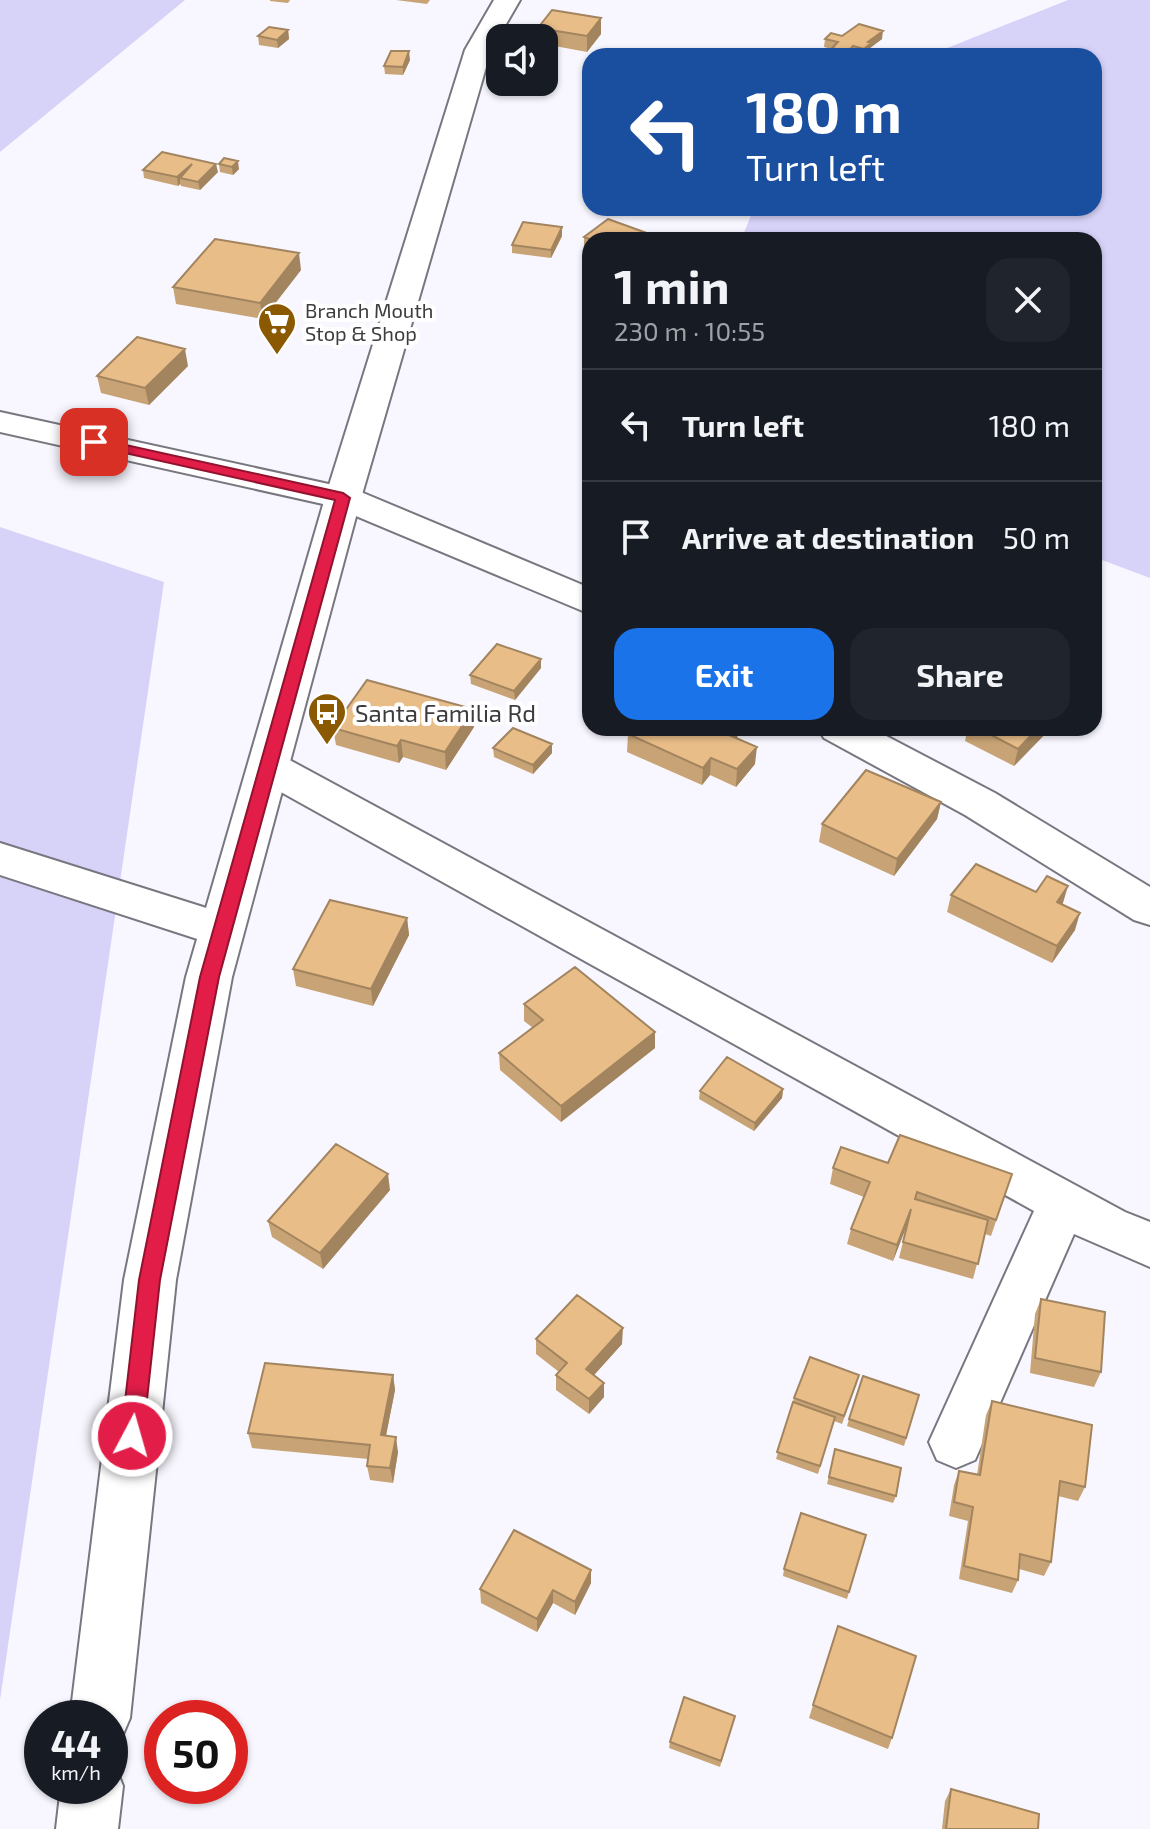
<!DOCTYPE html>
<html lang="en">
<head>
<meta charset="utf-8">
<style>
	:root { --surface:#171b24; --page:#20242c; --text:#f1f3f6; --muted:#9ea1a6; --line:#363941; --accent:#1a73e8 }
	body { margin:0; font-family:"Exo 2",sans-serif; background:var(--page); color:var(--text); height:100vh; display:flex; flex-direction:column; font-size:30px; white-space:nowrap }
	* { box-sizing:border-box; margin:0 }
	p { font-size:26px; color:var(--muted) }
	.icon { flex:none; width:44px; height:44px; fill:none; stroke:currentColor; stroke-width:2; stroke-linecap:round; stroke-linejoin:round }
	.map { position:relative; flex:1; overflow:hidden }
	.drawer { position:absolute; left:582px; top:232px; width:520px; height:504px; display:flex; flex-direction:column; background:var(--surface); border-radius:24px; box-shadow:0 2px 6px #0004 }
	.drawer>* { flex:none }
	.top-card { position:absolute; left:582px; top:48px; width:520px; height:168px; border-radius:24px; box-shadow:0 2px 6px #0004; background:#1a4fa0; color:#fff; overflow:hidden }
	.controls { position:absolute; left:486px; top:24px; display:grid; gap:16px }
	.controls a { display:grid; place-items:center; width:72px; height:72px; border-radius:16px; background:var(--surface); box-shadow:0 2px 6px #0004; font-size:40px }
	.speed { position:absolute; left:24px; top:1700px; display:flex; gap:16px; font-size:40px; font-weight:700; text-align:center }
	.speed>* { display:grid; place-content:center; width:104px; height:104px; border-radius:50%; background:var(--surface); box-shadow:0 2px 6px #0004; line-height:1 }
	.speed small { font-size:20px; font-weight:400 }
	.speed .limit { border:12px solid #d22; background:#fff; color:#111 }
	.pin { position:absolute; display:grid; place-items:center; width:68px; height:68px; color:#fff; margin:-34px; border-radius:16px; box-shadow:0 4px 12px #0006 }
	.me { position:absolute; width:88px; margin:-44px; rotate:6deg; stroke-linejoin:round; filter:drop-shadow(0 0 6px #0008) }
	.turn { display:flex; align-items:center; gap:28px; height:168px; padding:0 32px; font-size:36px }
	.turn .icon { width:104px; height:104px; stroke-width:2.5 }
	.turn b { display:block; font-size:56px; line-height:68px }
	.round { display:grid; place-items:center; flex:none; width:84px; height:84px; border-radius:24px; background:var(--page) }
	.headline { display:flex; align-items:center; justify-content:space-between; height:136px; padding:0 32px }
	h1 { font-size:48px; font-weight:700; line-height:60px }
	.cta { display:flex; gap:16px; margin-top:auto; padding:16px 32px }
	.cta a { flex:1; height:92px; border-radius:24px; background:var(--accent); color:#fff; font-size:32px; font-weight:700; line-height:92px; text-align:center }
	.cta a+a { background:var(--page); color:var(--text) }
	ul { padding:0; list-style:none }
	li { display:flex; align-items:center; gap:24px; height:112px; padding:0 32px; border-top:2px solid var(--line) }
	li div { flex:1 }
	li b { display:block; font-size:30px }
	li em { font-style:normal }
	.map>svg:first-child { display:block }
	.green { fill:#d7d2f8 }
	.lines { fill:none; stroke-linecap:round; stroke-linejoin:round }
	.minor-casing { stroke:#78777f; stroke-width:4 }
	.secondary-casing { stroke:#78777f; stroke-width:4 }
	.minor { fill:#fff; fill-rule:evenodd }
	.secondary { fill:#fff; fill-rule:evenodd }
	.wall { fill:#c8a375 }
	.shaded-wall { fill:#a2845f }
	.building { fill:#e8bd88; stroke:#a2845f; stroke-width:2 }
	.route { fill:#e11d48; stroke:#92132f; stroke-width:2 }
	.labels { text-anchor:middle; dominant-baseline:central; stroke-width:8; stroke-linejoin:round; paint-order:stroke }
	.far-poi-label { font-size:20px; fill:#3c3c3f; stroke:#fff; text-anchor:start }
	.poi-label { font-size:24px; fill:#3c3c3f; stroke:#fff; text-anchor:start }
</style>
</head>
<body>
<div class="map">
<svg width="1150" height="1829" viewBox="0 0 1150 1829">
	<rect width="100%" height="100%" fill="#f8f7ff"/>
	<path class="green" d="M0,0H185L0,152Z
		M1068,0H1150V578L1094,557V240H741L754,208H1094V56H927Z
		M0,527L164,582L0,1700Z"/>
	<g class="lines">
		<g class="minor-casing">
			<path id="minor" d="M0,412L356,490L590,588V614L332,506L0,432Z
				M818,728H871L995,793L1150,887V925L1134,920L965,815L824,738Z
				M269,753L284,757L1125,1212L1150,1222V1267L1074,1234L975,1460L956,1468L937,1460L929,1442L1034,1211L254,777L248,767L254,757Z
				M0,843L238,918L244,930L238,942L222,947L0,875Z"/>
		</g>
		<g class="secondary-casing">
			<path id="secondary" d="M494,0H520L491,50L361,498L232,977L176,1280L130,1718L121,1739L110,1744V1718H70L124,1280L186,977L325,498L465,50Z
				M110,1763L114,1764L123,1786L118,1829H56L61,1786H110Z"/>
		</g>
		<use href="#minor" class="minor"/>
		<use href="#secondary" class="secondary"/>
	</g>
	<path class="wall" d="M270,0H290L288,3L270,1Z
		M396,0H430L427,4Z
		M538,28L601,34L587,52L544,44V38H538Z
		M288,30L289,39L278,48L259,45L258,36Z
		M842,36L882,39L870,48V51L865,56L852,54L851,56H832V49L824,47L825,39Z
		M410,60L403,75L385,74L384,66Z
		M590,122V140L585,139V131Z
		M224,158L239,169L233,175L220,172L219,164Z
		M143,170L218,172L200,190L181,186L180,184L178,186L144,178Z
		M562,227V236L551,258L512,253V245Z
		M584,237L590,240V256L584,254Z
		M301,270L263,319L176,304L173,287Z
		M188,366L149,405L101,393L97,376Z
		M541,659V668L515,700L471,684L470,675Z
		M474,727L446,770L403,757L399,763L336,745L333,728Z
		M968,728H1051L1014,766L965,741Z
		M628,734L737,738L755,764L736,787L710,775L702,785L627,752Z
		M552,744V753L533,774L494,757L493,748Z
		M941,802L937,819L894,876L819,842L822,824Z
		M1036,892L1063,903L1062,905L1075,930L1052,963L947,912L951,895Z
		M407,918L409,935L373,1006L296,986L293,969Z
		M524,1004L655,1048L561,1122L500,1070L499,1053L533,1028L524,1021Z
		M783,1089L782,1098L754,1131L699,1099L700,1091Z
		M888,1163L1012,1174L991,1236L985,1234L973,1279L899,1258L907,1225L893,1261L847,1244L851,1229L864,1197L830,1184L833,1168Z
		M390,1190L323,1269L272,1237L268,1221Z
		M1041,1299L1101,1372L1094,1387L1030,1373L1035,1314Z
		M536,1339L622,1344L594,1375L604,1397L589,1414L556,1390V1375L559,1372L536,1354Z
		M393,1375L395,1390L386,1436L398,1452L393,1483L370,1480L367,1466L368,1459L252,1448L248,1433Z
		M857,1383L842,1424L834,1421L818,1474L776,1459L794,1398Z
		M919,1395L904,1446L847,1426L849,1419Z
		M992,1401L1085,1487L1078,1501L1058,1496L1051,1562L1044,1576L1019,1569L1018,1580L1012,1593L959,1579L968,1521L949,1516L954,1485L959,1471L977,1475L986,1415Z
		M835,1449L896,1496L893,1503L827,1484Z
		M866,1535L847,1599L783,1576L784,1569Z
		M591,1583L575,1615L553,1603L537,1632L481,1603L480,1589Z
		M813,1705L892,1738L888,1749L809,1718Z
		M735,1716L720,1767L669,1748L670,1742Z
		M951,1789L1038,1829H942L945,1801Z"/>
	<path class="shaded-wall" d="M601,18V34L587,52V36Z
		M288,30L289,39L278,48L277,40Z
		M883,31L882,39L870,48V51L864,56V49L868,42Z
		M853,46L852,54L851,56H847L848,52Z
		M409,51L410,60L403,75V67Z
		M238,161L239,169L233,175L232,167Z
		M192,164L180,178V184L178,186L177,177Z
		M216,164L218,172L200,190L198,182Z
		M562,227V236L551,258V250Z
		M299,253L301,270L263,319L260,303Z
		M185,349L188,366L149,405L145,388Z
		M541,659V668L515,700L514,691Z
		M473,709L474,727L446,770L445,752Z
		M735,728H738L737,741L729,735Z
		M1038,728H1051L1014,766L1018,749Z
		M401,740L403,757L399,763L397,746Z
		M552,744V753L533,774V765Z
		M757,747L755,764L736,787L737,769Z
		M711,758L710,775L702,785L703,768Z
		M941,802L937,819L894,876L897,859Z
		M1068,886L1063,903L1052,919L1057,902Z
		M1080,913L1075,930L1052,963L1057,946Z
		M407,918L409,935L373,1006L371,989Z
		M655,1032V1048L561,1122V1106Z
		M783,1089L782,1098L754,1131L755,1123Z
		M388,1174L390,1190L323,1269L320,1253Z
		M911,1209L907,1225L893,1261L897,1245Z
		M623,1328L622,1344L586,1384V1369Z
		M393,1375L395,1390L383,1450L381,1435Z
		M604,1383V1397L589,1414V1399Z
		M396,1437L398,1452L393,1483L390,1468Z
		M591,1570V1583L575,1615V1602Z
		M553,1590V1603L537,1632V1619Z"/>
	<path class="building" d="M552,10L601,18L587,36L538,28Z
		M859,24L883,31L868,42L871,43L864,49L853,46L848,52L832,48L838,42L825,39L831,33L842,36Z
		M269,27L288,30L277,40L258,36Z
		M391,51H409L403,67L384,66Z
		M590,122V132L585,131Z
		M162,152L216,164L198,182L180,178L192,164L177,177L143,170Z
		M224,158L238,161L232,167L219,164Z
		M608,219L666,240H592L584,237Z
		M523,222L562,227L551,250L512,245Z
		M215,239L299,253L260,303L173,287Z
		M137,337L185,349L145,388L97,376Z
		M497,644L541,659L514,691L470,675Z
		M367,680L473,709L445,752L401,740L397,746L333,728Z
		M513,728L552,744L533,765L493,748Z
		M634,728H735L729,735L757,747L737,769L711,758L703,768L628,734Z
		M978,728H1038L1018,749Z
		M866,770L941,802L897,859L822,824Z
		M976,864L1036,892L1047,876L1068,886L1057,902L1080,913L1057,946L951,895Z
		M330,900L407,918L371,989L293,969Z
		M575,967L655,1032L561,1106L499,1053L543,1020L524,1004Z
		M727,1057L783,1089L755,1123L700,1091Z
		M900,1135L1012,1174L996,1220L917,1192L915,1199L988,1220L978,1264L903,1242L911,1209L897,1245L851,1229L870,1182L833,1168L841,1147L888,1163Z
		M336,1144L388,1174L320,1253L268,1221Z
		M577,1295L623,1328L586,1369L604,1383L589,1399L556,1375L567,1363L536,1339Z
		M1041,1299L1105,1312L1101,1372L1035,1358Z
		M810,1357L859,1375L844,1416L794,1398Z
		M265,1363L393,1375L381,1435L396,1437L390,1468L367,1466L370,1445L248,1433Z
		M863,1376L919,1395L906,1438L849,1419Z
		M992,1401L1092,1425L1085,1487L1060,1481L1051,1562L1020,1554L1018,1580L964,1566L973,1507L954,1502L959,1471L980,1475Z
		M793,1402L835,1417L820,1466L777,1452Z
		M835,1449L901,1468L896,1496L829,1477Z
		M801,1513L866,1535L849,1592L784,1569Z
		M514,1530L591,1570L575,1602L553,1590L537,1619L480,1589Z
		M838,1626L916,1656L892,1738L813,1705Z
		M684,1697L735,1716L721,1761L670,1742Z
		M951,1789L1039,1814L1038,1829H946Z"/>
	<path class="route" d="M94,438L343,493L350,498L219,977L160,1280L143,1436L140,1444L132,1447L124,1444L121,1436L139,1280L200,977L335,500L89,445V439Z"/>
	<defs>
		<g id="supermarket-pin" transform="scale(2)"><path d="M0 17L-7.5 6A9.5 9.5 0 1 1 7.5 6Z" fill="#8a5901" stroke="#fff"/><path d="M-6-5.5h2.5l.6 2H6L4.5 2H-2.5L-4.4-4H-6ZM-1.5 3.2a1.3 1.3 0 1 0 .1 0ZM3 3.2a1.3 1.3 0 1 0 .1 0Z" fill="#fff"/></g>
		<g id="bus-pin" transform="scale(2)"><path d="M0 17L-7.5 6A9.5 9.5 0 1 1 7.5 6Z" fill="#8a5901" stroke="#fff"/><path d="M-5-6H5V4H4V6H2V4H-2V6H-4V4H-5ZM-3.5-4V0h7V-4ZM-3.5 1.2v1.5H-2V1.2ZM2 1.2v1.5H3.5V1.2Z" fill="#fff"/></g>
	</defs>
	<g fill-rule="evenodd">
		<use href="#supermarket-pin" x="277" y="322"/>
		<use href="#bus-pin" x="327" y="712"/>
	</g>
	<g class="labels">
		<g class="far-poi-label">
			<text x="305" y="310">Branch Mouth<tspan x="305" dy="23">Stop &amp; Shop</tspan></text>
		</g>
		<g class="poi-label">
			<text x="355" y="712">Santa Familia Rd</text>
		</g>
	</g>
</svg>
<div class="controls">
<a><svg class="icon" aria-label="sound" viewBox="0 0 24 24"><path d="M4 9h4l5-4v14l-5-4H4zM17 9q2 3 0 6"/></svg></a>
</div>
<div class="speed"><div>44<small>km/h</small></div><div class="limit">50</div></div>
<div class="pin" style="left:94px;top:442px;background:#d93025"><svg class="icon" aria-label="arrive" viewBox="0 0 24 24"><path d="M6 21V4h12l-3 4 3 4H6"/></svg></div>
<svg class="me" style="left:132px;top:1436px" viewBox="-20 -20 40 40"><circle r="17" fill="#e11d48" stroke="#fff" stroke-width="3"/><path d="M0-11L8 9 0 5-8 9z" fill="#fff"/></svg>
<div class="top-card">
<div class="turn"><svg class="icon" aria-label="left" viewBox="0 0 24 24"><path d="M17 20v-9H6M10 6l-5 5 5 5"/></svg><div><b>180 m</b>Turn left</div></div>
</div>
<section class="drawer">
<div class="headline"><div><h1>1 min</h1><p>230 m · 10:55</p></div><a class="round"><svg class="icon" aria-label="close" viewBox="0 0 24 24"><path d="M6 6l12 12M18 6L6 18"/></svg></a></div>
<ul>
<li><svg class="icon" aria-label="left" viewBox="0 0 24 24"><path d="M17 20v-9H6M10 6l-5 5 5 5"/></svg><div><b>Turn left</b></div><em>180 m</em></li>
<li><svg class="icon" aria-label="arrive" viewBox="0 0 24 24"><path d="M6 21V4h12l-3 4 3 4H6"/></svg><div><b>Arrive at destination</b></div><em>50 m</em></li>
</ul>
<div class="cta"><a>Exit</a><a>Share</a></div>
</section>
</div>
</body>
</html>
